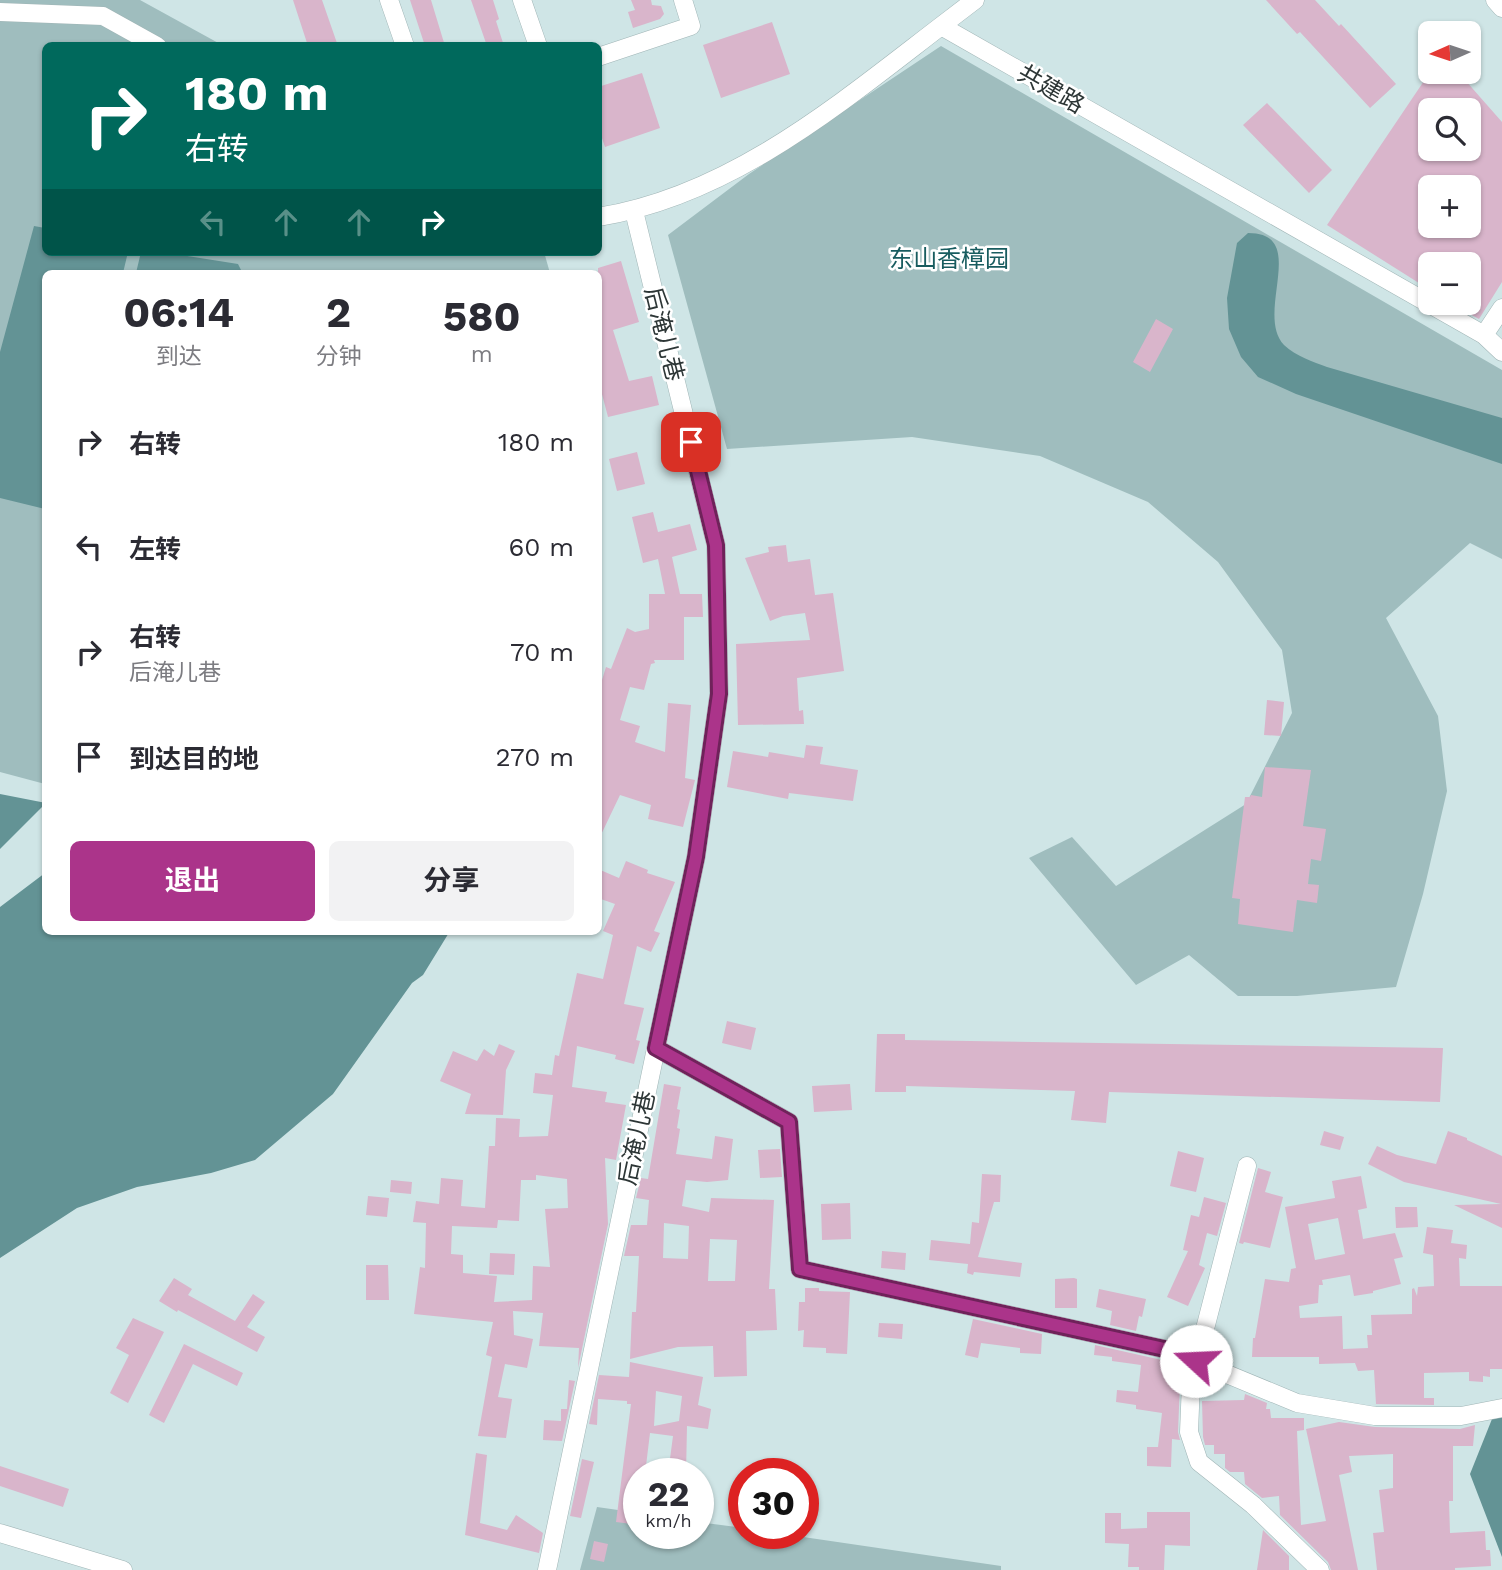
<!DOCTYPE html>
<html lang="zh">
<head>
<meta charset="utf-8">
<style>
	:root { --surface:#fff; --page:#f2f2f3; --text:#2b2b33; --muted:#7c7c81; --accent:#ab348a }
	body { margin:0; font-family:"Work Sans","Noto Sans SC",sans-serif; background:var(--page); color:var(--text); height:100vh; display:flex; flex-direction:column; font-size:26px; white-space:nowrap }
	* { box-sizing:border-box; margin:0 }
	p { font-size:23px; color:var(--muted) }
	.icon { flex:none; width:38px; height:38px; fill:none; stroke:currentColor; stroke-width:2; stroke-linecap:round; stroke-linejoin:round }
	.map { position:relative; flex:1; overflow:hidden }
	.details { position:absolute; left:42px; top:270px; width:560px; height:665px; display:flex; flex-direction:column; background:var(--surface); border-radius:10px; box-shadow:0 2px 5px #0004 }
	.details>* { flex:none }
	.hud { position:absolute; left:42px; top:42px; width:560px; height:214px; border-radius:10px; box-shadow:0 2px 5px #0004; background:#00695c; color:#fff; overflow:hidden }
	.needle { width:46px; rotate:267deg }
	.fabs { position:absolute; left:1418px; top:21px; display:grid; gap:14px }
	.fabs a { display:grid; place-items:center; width:63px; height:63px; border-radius:10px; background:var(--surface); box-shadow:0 2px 5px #0004; font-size:35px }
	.speed { position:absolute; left:623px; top:1458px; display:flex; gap:14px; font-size:35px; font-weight:700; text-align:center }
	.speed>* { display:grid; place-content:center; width:91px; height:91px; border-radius:50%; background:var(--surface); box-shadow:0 2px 5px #0004; line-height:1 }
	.speed small { font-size:18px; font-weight:400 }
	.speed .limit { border:10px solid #d22; background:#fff; color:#111 }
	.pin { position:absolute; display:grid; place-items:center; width:60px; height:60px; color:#fff; margin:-30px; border-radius:14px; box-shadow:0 4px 10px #0006 }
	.me { position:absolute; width:77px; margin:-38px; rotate:290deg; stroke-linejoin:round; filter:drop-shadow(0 0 5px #0008) }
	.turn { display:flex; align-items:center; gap:24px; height:147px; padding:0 28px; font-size:32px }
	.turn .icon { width:91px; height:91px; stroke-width:2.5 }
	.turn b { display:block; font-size:49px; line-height:60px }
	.lanes { display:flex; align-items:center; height:66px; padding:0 28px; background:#0003; justify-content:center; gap:35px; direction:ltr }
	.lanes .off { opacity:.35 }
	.eta { display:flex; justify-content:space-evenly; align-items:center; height:119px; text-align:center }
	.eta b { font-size:42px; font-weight:700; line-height:49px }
	.button { display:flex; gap:14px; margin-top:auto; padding:14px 28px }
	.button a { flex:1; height:80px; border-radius:10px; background:var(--accent); color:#fff; font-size:28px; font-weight:700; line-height:80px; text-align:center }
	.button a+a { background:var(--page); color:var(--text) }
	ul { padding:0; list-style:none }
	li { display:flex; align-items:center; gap:21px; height:105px; padding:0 28px }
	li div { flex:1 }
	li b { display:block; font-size:26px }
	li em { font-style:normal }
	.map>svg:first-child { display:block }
	.green { fill:#9fbdbe }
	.water { fill:#639395 }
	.building { fill:#d9b5cb; fill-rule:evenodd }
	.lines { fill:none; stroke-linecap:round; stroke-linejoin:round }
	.minor-casing { stroke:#a0b5b6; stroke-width:19 }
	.minor { stroke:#fff; stroke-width:18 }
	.route-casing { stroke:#6f225a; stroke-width:18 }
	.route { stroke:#ab348a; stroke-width:12 }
	.labels { text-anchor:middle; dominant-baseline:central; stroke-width:5; stroke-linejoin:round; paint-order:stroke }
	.street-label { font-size:24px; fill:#2d3636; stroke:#fff }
	.park-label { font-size:24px; fill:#185c5f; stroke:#fff }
</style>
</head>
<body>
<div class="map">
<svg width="1502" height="1570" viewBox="0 0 1502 1570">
	<rect width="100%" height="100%" fill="#cfe5e6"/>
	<path class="green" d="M0,0H140L222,45L46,46V252H544L550,273H46L45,784L0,772Z
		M941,46L1502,370V559L1470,543L1386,618L1438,716L1447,791L1423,894L1396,987L1297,996H1238L1189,955L1136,985L1029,858L1072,837L1116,886L1246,804L1292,713L1282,650L1218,562L1148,502L1040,456L912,437L727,449L668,235L749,174Z
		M597,1507L639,1513V1533H698V1522L744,1528V1533H776L1001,1566V1570H580Z"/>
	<path class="water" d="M34,226L45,228L46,252H128L123,273H46L45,509L0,498V352Z
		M1248,233C1310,233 1254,313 1284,345C1296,356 1313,362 1327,367L1502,418V464L1296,394L1258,377L1241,357L1229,329L1227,298L1237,243Z
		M141,252H162L238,264L242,272L136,273Z
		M0,794L46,803L0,849Z
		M45,873L46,931H450L423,975L412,983L333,1094L255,1160L211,1173L137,1187L77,1208L0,1258V907Z
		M1502,1417V1557L1470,1474L1492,1419Z"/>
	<path class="building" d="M293,0H322L338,46H308Z
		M410,0H431L445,46H425Z
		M471,0H493L499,19L496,21L504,46H487Z
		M631,0H651L652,5L661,6L664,14L660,19L633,28L628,12L635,10Z
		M1266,0H1315L1339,26L1341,24L1396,84L1370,108L1300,32L1297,34Z
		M772,22L790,74L721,98L703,45Z
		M1430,72H1458L1502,122V282L1479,319L1450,303H1468V264H1430V290L1327,225ZM1430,110H1468V149H1430ZM1430,187H1468V226H1430Z
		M642,73L660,128L605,147L598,126V87Z
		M1267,103L1332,170L1309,193L1243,125Z
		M621,261L639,322L613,330L629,381L652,376L659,405L608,417L598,379V268Z
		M1156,319L1173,329L1150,372L1133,362Z
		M637,452L645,484L617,491L609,459Z
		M653,512L658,532L690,524L697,550L672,557L680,594H702L703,617H684V660H654L655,663L651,664L644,690L630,687L620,720L640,726L635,742L665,752L668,703L691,705L685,778L695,780L683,827L648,819L651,805L620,795L598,841V693L606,667L611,669L627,628L635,632L649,629V594H665L658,559L643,563L632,517Z
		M786,545L788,562L810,559L815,595L833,593L844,671L797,678L799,711L803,710L804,724L738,725L736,644L810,640L805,613L783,616L770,621L745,558L769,552L768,547Z
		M1267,700L1284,702L1281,736L1264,735Z
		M806,745L823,747L820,764L858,770L853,801L789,793L788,799L727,787L733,751L768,757L769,752L804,758Z
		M1265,767L1311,770L1303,826L1326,829L1321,861L1311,859L1308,884L1319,885L1317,903L1297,900L1293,932L1238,924L1240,899L1232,898L1245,797H1250L1251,795L1262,797Z
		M626,861L648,870L647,873L675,882L654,931L660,933L651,952L637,946L624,1004L644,1008L636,1040L640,1041L634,1064L615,1059L616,1055L577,1046L572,1087L607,1092L605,1102L626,1105L616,1160L605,1158L608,1224L578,1368L579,1348L539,1346L543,1313L513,1311L514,1335L533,1339L527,1368L505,1364L498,1397L512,1399L506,1438L478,1436L492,1357L486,1355L493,1322L414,1314L420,1267L425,1268L426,1223L413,1222L416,1201L439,1204L441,1178L463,1180L461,1206L485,1208L489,1146H495L496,1118L520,1119L519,1137L548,1136L553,1095L533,1093L535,1073L552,1075L555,1055L559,1056L577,973L603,979L613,935L603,931L615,904L598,898V869L619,878ZM536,1175L567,1179L568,1208L545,1209L550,1267L533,1266L532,1300L494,1302L497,1276L463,1273V1255L451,1254L452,1226L497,1228L498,1220L519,1221L521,1180H536Z
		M727,1021L756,1028L751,1050L722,1043Z
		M877,1034H905V1040L1443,1048L1440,1102L1109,1092L1106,1123L1071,1120L1075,1091L906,1086V1092H875Z
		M499,1044L515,1051L506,1070L503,1115L465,1114L471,1094L440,1081L453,1051L477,1061L484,1049L494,1056Z
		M664,1084L681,1087L677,1109L680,1110L677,1128L680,1129L676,1154L712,1159L715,1136L733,1139L728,1180L707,1182L686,1180L682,1206L709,1212L711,1198L774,1200L769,1289H775L777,1330L746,1331L747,1376L714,1377L713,1346L678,1347L630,1359L632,1312H636L639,1256H624L631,1225H647L649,1200L636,1198L641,1178L648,1179ZM664,1223L689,1226L688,1259L663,1258ZM710,1239L737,1240L735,1281H708Z
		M850,1084L852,1110L814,1112L812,1086Z
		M1324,1131L1344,1137L1340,1150L1320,1145Z
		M1448,1131L1467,1138V1140L1502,1156V1228L1454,1205L1501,1204L1404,1182L1368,1164L1377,1146L1397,1155L1436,1164Z
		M780,1149L782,1177L760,1178L758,1150Z
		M1178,1151L1204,1158L1196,1192L1170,1186Z
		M1258,1168L1271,1172L1265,1192L1283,1197L1270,1248L1244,1242L1243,1244L1239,1243Z
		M982,1174L1001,1175L1000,1202H994L978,1257L1022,1263L1020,1277L974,1272L973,1275L967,1273L968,1264L929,1260L931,1240L970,1244L972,1222L979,1223Z
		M1361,1176L1367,1208L1358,1210L1363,1239L1395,1233L1403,1257L1394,1259L1401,1284L1373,1291V1293L1354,1296L1350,1275L1322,1280L1323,1285H1319L1318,1303L1299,1306L1300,1318L1342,1316L1343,1349L1368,1348L1367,1335H1372L1371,1315L1412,1314V1289L1414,1288L1417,1296L1418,1287L1434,1286L1433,1255L1423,1253L1427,1227L1453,1230L1451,1243L1467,1245L1466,1259L1459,1258L1460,1286H1502V1369H1490V1377L1483,1376V1382L1469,1381V1372L1424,1373V1398H1434V1405L1371,1404H1376L1374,1370L1358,1371L1355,1363L1319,1364V1357H1252L1253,1338H1255L1265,1279L1289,1282L1291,1269L1296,1268L1285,1207L1335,1198L1332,1181ZM1338,1218L1345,1254L1315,1260L1308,1224Z
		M391,1180L412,1182L411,1194L390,1192Z
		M368,1196L389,1198L387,1217L366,1215Z
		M1204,1197L1226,1203L1217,1236L1207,1233L1199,1265L1205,1268L1188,1306L1167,1297L1188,1251L1183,1250L1191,1215L1199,1217Z
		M850,1203L851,1239L822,1240L821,1204Z
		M1395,1207H1417L1418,1227L1396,1228Z
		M882,1251L906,1253L905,1270L881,1268Z
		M490,1253L515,1254L514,1275L489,1274Z
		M366,1265H388L389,1300H366Z
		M174,1278L192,1289L188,1295L235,1321L253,1294L265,1302L247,1327L265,1337L257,1352L178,1310L177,1312L159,1301Z
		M1074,1278L1077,1279V1308H1055V1279Z
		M805,1288H819V1291L850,1292L847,1354L826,1353V1348L803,1347L804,1330L798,1331L799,1302H805Z
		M1099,1289L1146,1299L1142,1317L1139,1316L1136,1331L1110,1325L1112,1311L1096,1307Z
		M133,1318L164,1332L128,1403L110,1393L129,1355L116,1348Z
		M973,1319L1042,1334L1041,1354L1020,1353V1348L981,1343L978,1358L965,1355Z
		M879,1323L903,1324L902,1339L878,1337Z
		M184,1344L243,1373L237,1386L193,1364L164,1423L149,1415Z
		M1095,1345L1166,1361L1183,1368L1180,1383L1178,1432L1180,1440L1172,1439L1171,1467L1147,1466V1447H1158L1162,1413L1136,1409V1405L1116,1402L1117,1390L1138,1392L1141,1365L1112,1361V1357L1094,1355Z
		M630,1362L703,1377L698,1405L711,1409L708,1429L687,1426L686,1474H668L673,1436L650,1433L645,1474H639V1525L616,1522L631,1404H627V1401L598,1399L597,1425L589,1424L599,1375L629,1377ZM656,1391L682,1396L679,1421L654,1426Z
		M569,1380L575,1381L562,1441L543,1440L544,1420L561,1421V1409H567Z
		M1245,1394L1267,1403L1266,1409H1270L1271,1418H1304V1430L1297,1431L1301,1525L1326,1521L1306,1429L1339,1422L1375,1427L1460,1429L1475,1425L1473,1446H1453V1501H1449L1450,1533L1485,1531L1486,1550H1490L1491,1566L1455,1568V1570H1377L1373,1533L1384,1532L1379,1490L1393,1488V1454L1349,1456L1352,1472L1339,1475L1358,1570H1331L1328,1562L1280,1515L1279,1496L1262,1498L1245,1484L1244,1472H1230L1225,1468V1454H1214V1445H1205L1203,1437L1202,1401L1244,1400Z
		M476,1453L487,1455L480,1523L507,1530L516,1515L543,1533L539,1553L465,1535Z
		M582,1459L594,1462L581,1518L570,1516Z
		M0,1466L69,1489L63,1507L0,1486Z
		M1147,1512H1190V1546L1165,1545L1164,1570H1139V1567H1128L1129,1544L1105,1543V1513H1121V1529L1147,1528Z
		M1263,1530L1289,1556V1570H1257Z
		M594,1541L608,1544L604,1562L590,1559Z"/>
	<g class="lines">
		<g class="minor-casing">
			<path id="minor" d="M389,0L405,46
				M522,0L538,46
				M1495,0L1502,8
				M0,12L103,16L157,46
				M941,26L975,0
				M598,57L691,26L683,0
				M598,217C730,196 838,105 941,26L1484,335L1502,352
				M1484,335L1502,308
				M656,1048L789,1122L800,1269L1169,1350L1297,1403L1375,1416H1461L1502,1408
				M1247,1166L1191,1383L1189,1432L1199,1462L1253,1505L1320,1570
				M0,1533L123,1570
				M547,1570L696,857L719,694L716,545L634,211"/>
		</g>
		<use href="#minor" class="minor"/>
	</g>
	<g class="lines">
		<g class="route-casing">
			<path id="route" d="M691,442L716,545L719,694L696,857L656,1048L789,1122L800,1269L1169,1350L1196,1361"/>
		</g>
		<use href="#route" class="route"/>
	</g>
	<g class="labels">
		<g class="street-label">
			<text transform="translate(1051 89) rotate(30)">共建路</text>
			<text transform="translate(664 334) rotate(76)">后淹儿巷</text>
			<text transform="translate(637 1138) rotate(-78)">后淹儿巷</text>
		</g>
		<g class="park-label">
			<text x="949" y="259">东山香樟园</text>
		</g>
	</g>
</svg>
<div class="fabs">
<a><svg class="needle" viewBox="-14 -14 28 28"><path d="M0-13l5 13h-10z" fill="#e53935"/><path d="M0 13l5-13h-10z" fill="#7c7c81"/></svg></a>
<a><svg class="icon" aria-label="search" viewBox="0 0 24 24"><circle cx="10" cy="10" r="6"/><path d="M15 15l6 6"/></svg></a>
<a>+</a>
<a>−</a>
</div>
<div class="speed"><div>22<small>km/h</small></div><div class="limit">30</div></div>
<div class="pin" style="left:691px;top:442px;background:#d93025"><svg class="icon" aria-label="arrive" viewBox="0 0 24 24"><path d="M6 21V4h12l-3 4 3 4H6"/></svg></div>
<svg class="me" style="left:1196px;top:1361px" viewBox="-20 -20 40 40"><circle r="19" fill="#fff"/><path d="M0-13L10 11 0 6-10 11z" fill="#ab348a"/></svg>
<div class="hud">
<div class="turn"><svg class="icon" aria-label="right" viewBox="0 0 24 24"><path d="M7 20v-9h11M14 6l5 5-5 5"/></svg><div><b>180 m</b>右转</div></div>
<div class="lanes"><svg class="icon off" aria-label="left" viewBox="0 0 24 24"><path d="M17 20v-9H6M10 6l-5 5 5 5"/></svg><svg class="icon off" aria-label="ahead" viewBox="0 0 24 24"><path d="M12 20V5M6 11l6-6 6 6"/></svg><svg class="icon off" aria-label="ahead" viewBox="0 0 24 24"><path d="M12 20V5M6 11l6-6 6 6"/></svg><svg class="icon" aria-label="right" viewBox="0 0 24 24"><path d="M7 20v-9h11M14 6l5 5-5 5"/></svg></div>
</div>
<section class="details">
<div class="eta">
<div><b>06:14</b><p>到达</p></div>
<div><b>2</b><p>分钟</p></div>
<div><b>580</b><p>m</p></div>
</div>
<ul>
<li><svg class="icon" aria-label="right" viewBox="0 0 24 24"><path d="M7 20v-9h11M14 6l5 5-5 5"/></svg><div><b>右转</b></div><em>180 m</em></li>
<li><svg class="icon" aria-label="left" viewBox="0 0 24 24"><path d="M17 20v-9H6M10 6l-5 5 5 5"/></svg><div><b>左转</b></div><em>60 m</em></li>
<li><svg class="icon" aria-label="right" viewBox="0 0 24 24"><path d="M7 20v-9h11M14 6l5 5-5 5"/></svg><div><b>右转</b><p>后淹儿巷</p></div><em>70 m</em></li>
<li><svg class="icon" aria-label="arrive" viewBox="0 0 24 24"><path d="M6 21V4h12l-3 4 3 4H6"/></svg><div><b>到达目的地</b></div><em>270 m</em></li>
</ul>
<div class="button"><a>退出</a><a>分享</a></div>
</section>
</div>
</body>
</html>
